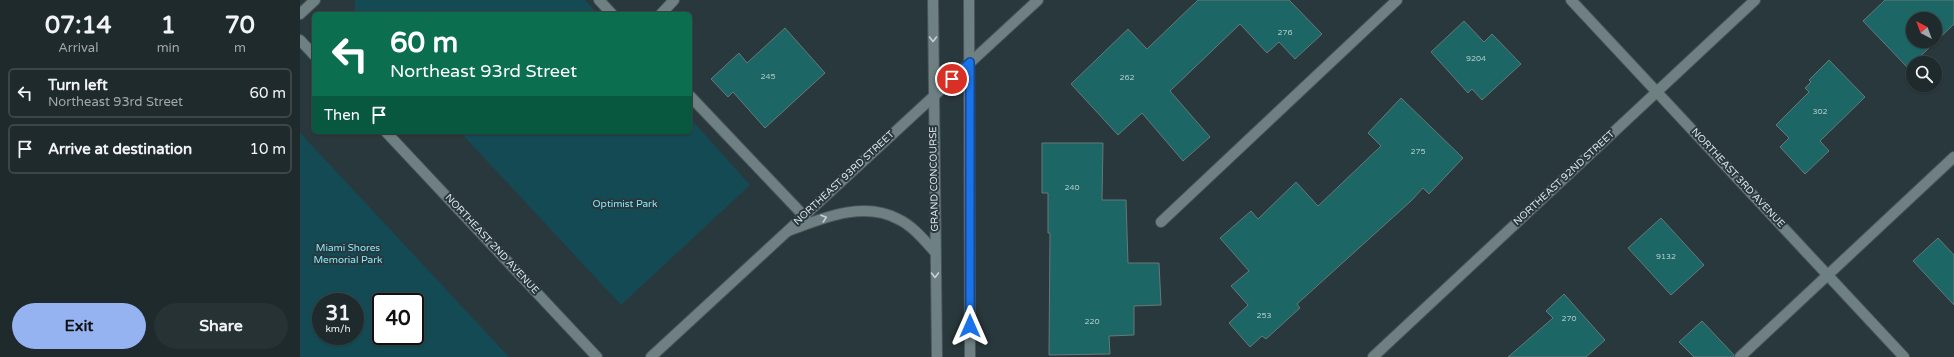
<!DOCTYPE html>
<html lang="en">
<head>
<meta charset="utf-8">
<style>
	:root { --surface:#1f2a2d; --page:#273235; --text:#f1f3f6; --muted:#a1a7aa; --line:#3c4649; --accent:#95b2f1 }
	body { margin:0; font-family:"Varela Round",sans-serif; background:var(--page); color:var(--text); height:100vh; display:flex; flex-direction:column; font-size:15px; white-space:nowrap }
	* { box-sizing:border-box; margin:0 }
	p { font-size:13px; color:var(--muted) }
	.icon { flex:none; width:22px; height:22px; fill:none; stroke:currentColor; stroke-width:2; stroke-linecap:round; stroke-linejoin:round }
	.map { position:relative; flex:1; overflow:hidden }
	.panel { display:flex; flex-direction:column; background:var(--surface); width:300px }
	.panel>* { flex:none }
	.hud { position:absolute; left:12px; top:12px; width:380px; height:122px; border-radius:6px; box-shadow:0 1px 3px #0004,0 0 0 1px var(--line); background:#0b6e4f; color:#fff; overflow:hidden }
	.needle { width:26px; rotate:319deg }
	.fabs { position:absolute; left:1606px; top:12px; display:grid; gap:8px }
	.fabs a { display:grid; place-items:center; width:36px; height:36px; border-radius:50%; background:var(--surface); box-shadow:0 1px 3px #0004,0 0 0 1px var(--line); font-size:20px }
	.speed { position:absolute; left:12px; top:293px; display:flex; gap:8px; font-size:20px; font-weight:700; text-align:center }
	.speed>* { display:grid; place-content:center; width:52px; height:52px; border-radius:50%; background:var(--surface); box-shadow:0 1px 3px #0004,0 0 0 1px var(--line); line-height:1 }
	.speed small { font-size:10px; font-weight:400 }
	.speed .limit { border:2px solid #111; border-radius:6px; background:#fff; color:#111 }
	.pin { position:absolute; display:grid; place-items:center; width:34px; height:34px; color:#fff; margin:-17px; border:2px solid #fff; border-radius:50%; box-shadow:0 1px 4px #0007 }
	.me { position:absolute; width:44px; margin:-22px; rotate:0deg; stroke-linejoin:round; filter:drop-shadow(0 0 3px #0008) }
	.turn { display:flex; align-items:center; gap:14px; height:84px; padding:0 12px; font-size:18px }
	.turn .icon { width:52px; height:52px; stroke-width:2.5 }
	.turn b { display:block; font-size:28px; line-height:34px }
	.then { display:flex; align-items:center; height:38px; padding:0 12px; background:#0003; gap:8px; font-size:15px }
	.eta { display:flex; justify-content:space-evenly; align-items:center; height:68px; text-align:center }
	.eta b { font-size:24px; font-weight:800; line-height:28px }
	.action { display:flex; gap:8px; margin-top:auto; padding:8px 12px }
	.action a { flex:1; height:46px; border-radius:24px; background:var(--accent); color:#111; font-size:16px; font-weight:800; line-height:46px; text-align:center }
	.action a+a { background:var(--page); color:var(--text) }
	ul { padding:0; list-style:none }
	li { display:flex; align-items:center; gap:12px; height:50px; margin:0 8px 6px; padding:0 4px; border:2px solid var(--line); border-radius:6px }
	li div { flex:1 }
	li b { display:block; font-size:15px }
	li em { font-style:normal }
	main { display:flex; flex:1; min-height:0 }
	.map>svg:first-child { display:block }
	.green { fill:#144a54; fill-rule:evenodd }
	.building { fill:#1c6765; stroke:#677878; fill-rule:evenodd }
	.lines { fill:none; stroke-linecap:round; stroke-linejoin:round }
	.service-casing { stroke:#4a565a; stroke-width:12 }
	.minor-casing { stroke:#4a565a; stroke-width:12 }
	.tertiary-casing { stroke:#4a565a; stroke-width:12 }
	.secondary-casing { stroke:#4a565a; stroke-width:12 }
	.service { stroke:#6f8083; stroke-width:10 }
	.minor { stroke:#6f8083; stroke-width:10 }
	.tertiary { stroke:#6f8083; stroke-width:10 }
	.secondary { stroke:#6f8083; stroke-width:10 }
	.oneway { stroke:#c6d1d3 }
	.route-casing { stroke:#114b97; stroke-width:10 }
	.route { stroke:#1a73e8; stroke-width:7 }
	.labels { text-anchor:middle; dominant-baseline:central; stroke-width:4; stroke-linejoin:round; paint-order:stroke }
	.number-label { font-size:8px; fill:#acc6c6 }
	.street-label { font-size:10px; fill:#dce5e7; stroke:#29383c }
	.park-label { font-size:10px; fill:#88e8fd; stroke:#29383c }
</style>
</head>
<body>
<main>
<section class="panel">
<div class="eta">
<div><b>07:14</b><p>Arrival</p></div>
<div><b>1</b><p>min</p></div>
<div><b>70</b><p>m</p></div>
</div>
<ul>
<li><svg class="icon" aria-label="left" viewBox="0 0 24 24"><path d="M17 20v-9H6M10 6l-5 5 5 5"/></svg><div><b>Turn left</b><p>Northeast 93rd Street</p></div><em>60 m</em></li>
<li><svg class="icon" aria-label="arrive" viewBox="0 0 24 24"><path d="M6 21V4h12l-3 4 3 4H6"/></svg><div><b>Arrive at destination</b></div><em>10 m</em></li>
</ul>
<div class="action"><a>Exit</a><a>Share</a></div>
</section>
<div class="map">
<svg width="1654" height="357" viewBox="0 0 1654 357">
	<rect width="100%" height="100%" fill="#29383c"/>
	<path class="green" d="M55,0H285L298,14H55Z
		M390,118L450,185L321,305L160,132H390Z
		M0,132L4,137L209,357H0ZM21,302H55V336H21ZM81,302H115V336H81Z"/>
	<path class="building" d="M898,0H989L1022,34L995,59L979,42L967,53L940,24L870,91L910,137L883,161L842,113L818,135L771,84L828,29L847,49Z
		M1585,0H1654V24L1608,68L1563,21ZM1613,19H1635V41H1613Z
		M1164,21L1184,42L1192,34L1221,64L1182,100L1172,89L1168,93L1131,52Z
		M485,28L525,73L465,128L433,92L428,97L411,79L439,53L447,63Z
		M1529,60L1565,97L1520,141L1529,151L1505,174L1480,147L1489,138L1476,125L1509,92L1505,88L1511,82L1509,80Z
		M1101,98L1163,158L1129,194L1123,188L1111,201L997,304L1000,308L966,339L962,336L950,347L929,323L948,305L931,286L949,271L920,238L951,211L958,219L996,182L1018,206L1081,146L1068,133Z
		M742,143H803L802,200H826L828,263H859L861,305L834,306V335L809,336L810,354L749,355L750,233H748V193H742Z
		M1361,218L1404,265L1371,295L1328,248Z
		M1638,238L1654,255V305L1613,261Z
		M1264,294L1305,340L1286,357H1208L1253,318L1246,311Z
		M1402,321L1434,355V357H1394L1379,342Z"/>
	<g class="lines">
		<g class="service-casing">
			<path id="service" d="M299,0L312,14
				M361,14L374,0
				M390,96L504,216
				M861,222L1097,0
				M1440,357L1654,157"/>
		</g>
		<g class="minor-casing">
			<path id="minor" d="M1271,0L1604,357
				M0,14L15,0
				M351,357L738,0
				M1073,357L1455,0"/>
		</g>
		<g class="tertiary-casing">
			<path id="tertiary" d="M633,0L637,357
				M669,0L670,357
				M488,231C521,219 563,200 598,219C613,226 624,240 635,252"/>
		</g>
		<g class="secondary-casing">
			<path id="secondary" d="M0,40L14,55
				M86,132L297,357"/>
		</g>
		<use href="#service" class="service"/>
		<use href="#minor" class="minor"/>
		<use href="#tertiary" class="tertiary"/>
		<use href="#secondary" class="secondary"/>
	</g>
	<defs><path id="oneway-chevron" d="M-2-3.5L2.5 0L-2 3.5" fill="none" stroke-width="1.6" stroke-linecap="round" stroke-linejoin="round"/></defs>
	<g class="oneway">
		<use href="#oneway-chevron" transform="translate(633 39) rotate(90)"/>
		<use href="#oneway-chevron" transform="translate(524 218) rotate(-19)"/>
		<use href="#oneway-chevron" transform="translate(635 275) rotate(89)"/>
	</g>
	<g class="lines">
		<g class="route-casing">
			<path id="route" d="M652,79L670,62V326"/>
		</g>
		<use href="#route" class="route"/>
	</g>
	<g class="labels">
		<g class="number-label">
			<text x="985" y="32">276</text>
			<text x="1176" y="58">9204</text>
			<text x="468" y="76">245</text>
			<text x="827" y="77">262</text>
			<text x="1520" y="111">302</text>
			<text x="1118" y="151">275</text>
			<text x="772" y="187">240</text>
			<text x="1366" y="256">9132</text>
			<text x="964" y="315">253</text>
			<text x="1269" y="318">270</text>
			<text x="792" y="321">220</text>
		</g>
		<g class="street-label">
			<text transform="translate(544 178) rotate(-43)">NORTHEAST 93RD STREET</text>
			<text transform="translate(1264 178) rotate(-43)">NORTHEAST 92ND STREET</text>
			<text transform="translate(1438 178) rotate(47)">NORTHEAST 3RD AVENUE</text>
			<text transform="translate(634 179) rotate(-91)">GRAND CONCOURSE</text>
			<text transform="translate(192 244) rotate(47)">NORTHEAST 2ND AVENUE</text>
		</g>
		<g class="park-label">
			<text x="325" y="204">Optimist Park</text>
			<text x="48" y="248">Miami Shores<tspan x="48" dy="12">Memorial Park</tspan></text>
		</g>
	</g>
</svg>
<div class="fabs">
<a><svg class="needle" viewBox="-14 -14 28 28"><path d="M0-13l5 13h-10z" fill="#e53935"/><path d="M0 13l5-13h-10z" fill="#a1a7aa"/></svg></a>
<a><svg class="icon" aria-label="search" viewBox="0 0 24 24"><circle cx="10" cy="10" r="6"/><path d="M15 15l6 6"/></svg></a>
</div>
<div class="speed"><div>31<small>km/h</small></div><div class="limit">40</div></div>
<div class="pin" style="left:652px;top:79px;background:#d93025"><svg class="icon" aria-label="arrive" viewBox="0 0 24 24"><path d="M6 21V4h12l-3 4 3 4H6"/></svg></div>
<svg class="me" style="left:670px;top:326px" viewBox="-20 -20 40 40"><path d="M0-17L14 15 0 8-14 15z" fill="#1a73e8" stroke="#fff" stroke-width="4"/></svg>
<div class="hud">
<div class="turn"><svg class="icon" aria-label="left" viewBox="0 0 24 24"><path d="M17 20v-9H6M10 6l-5 5 5 5"/></svg><div><b>60 m</b>Northeast 93rd Street</div></div>
<div class="then">Then<svg class="icon" aria-label="arrive" viewBox="0 0 24 24"><path d="M6 21V4h12l-3 4 3 4H6"/></svg></div>
</div>
</div>
</main>
</body>
</html>
